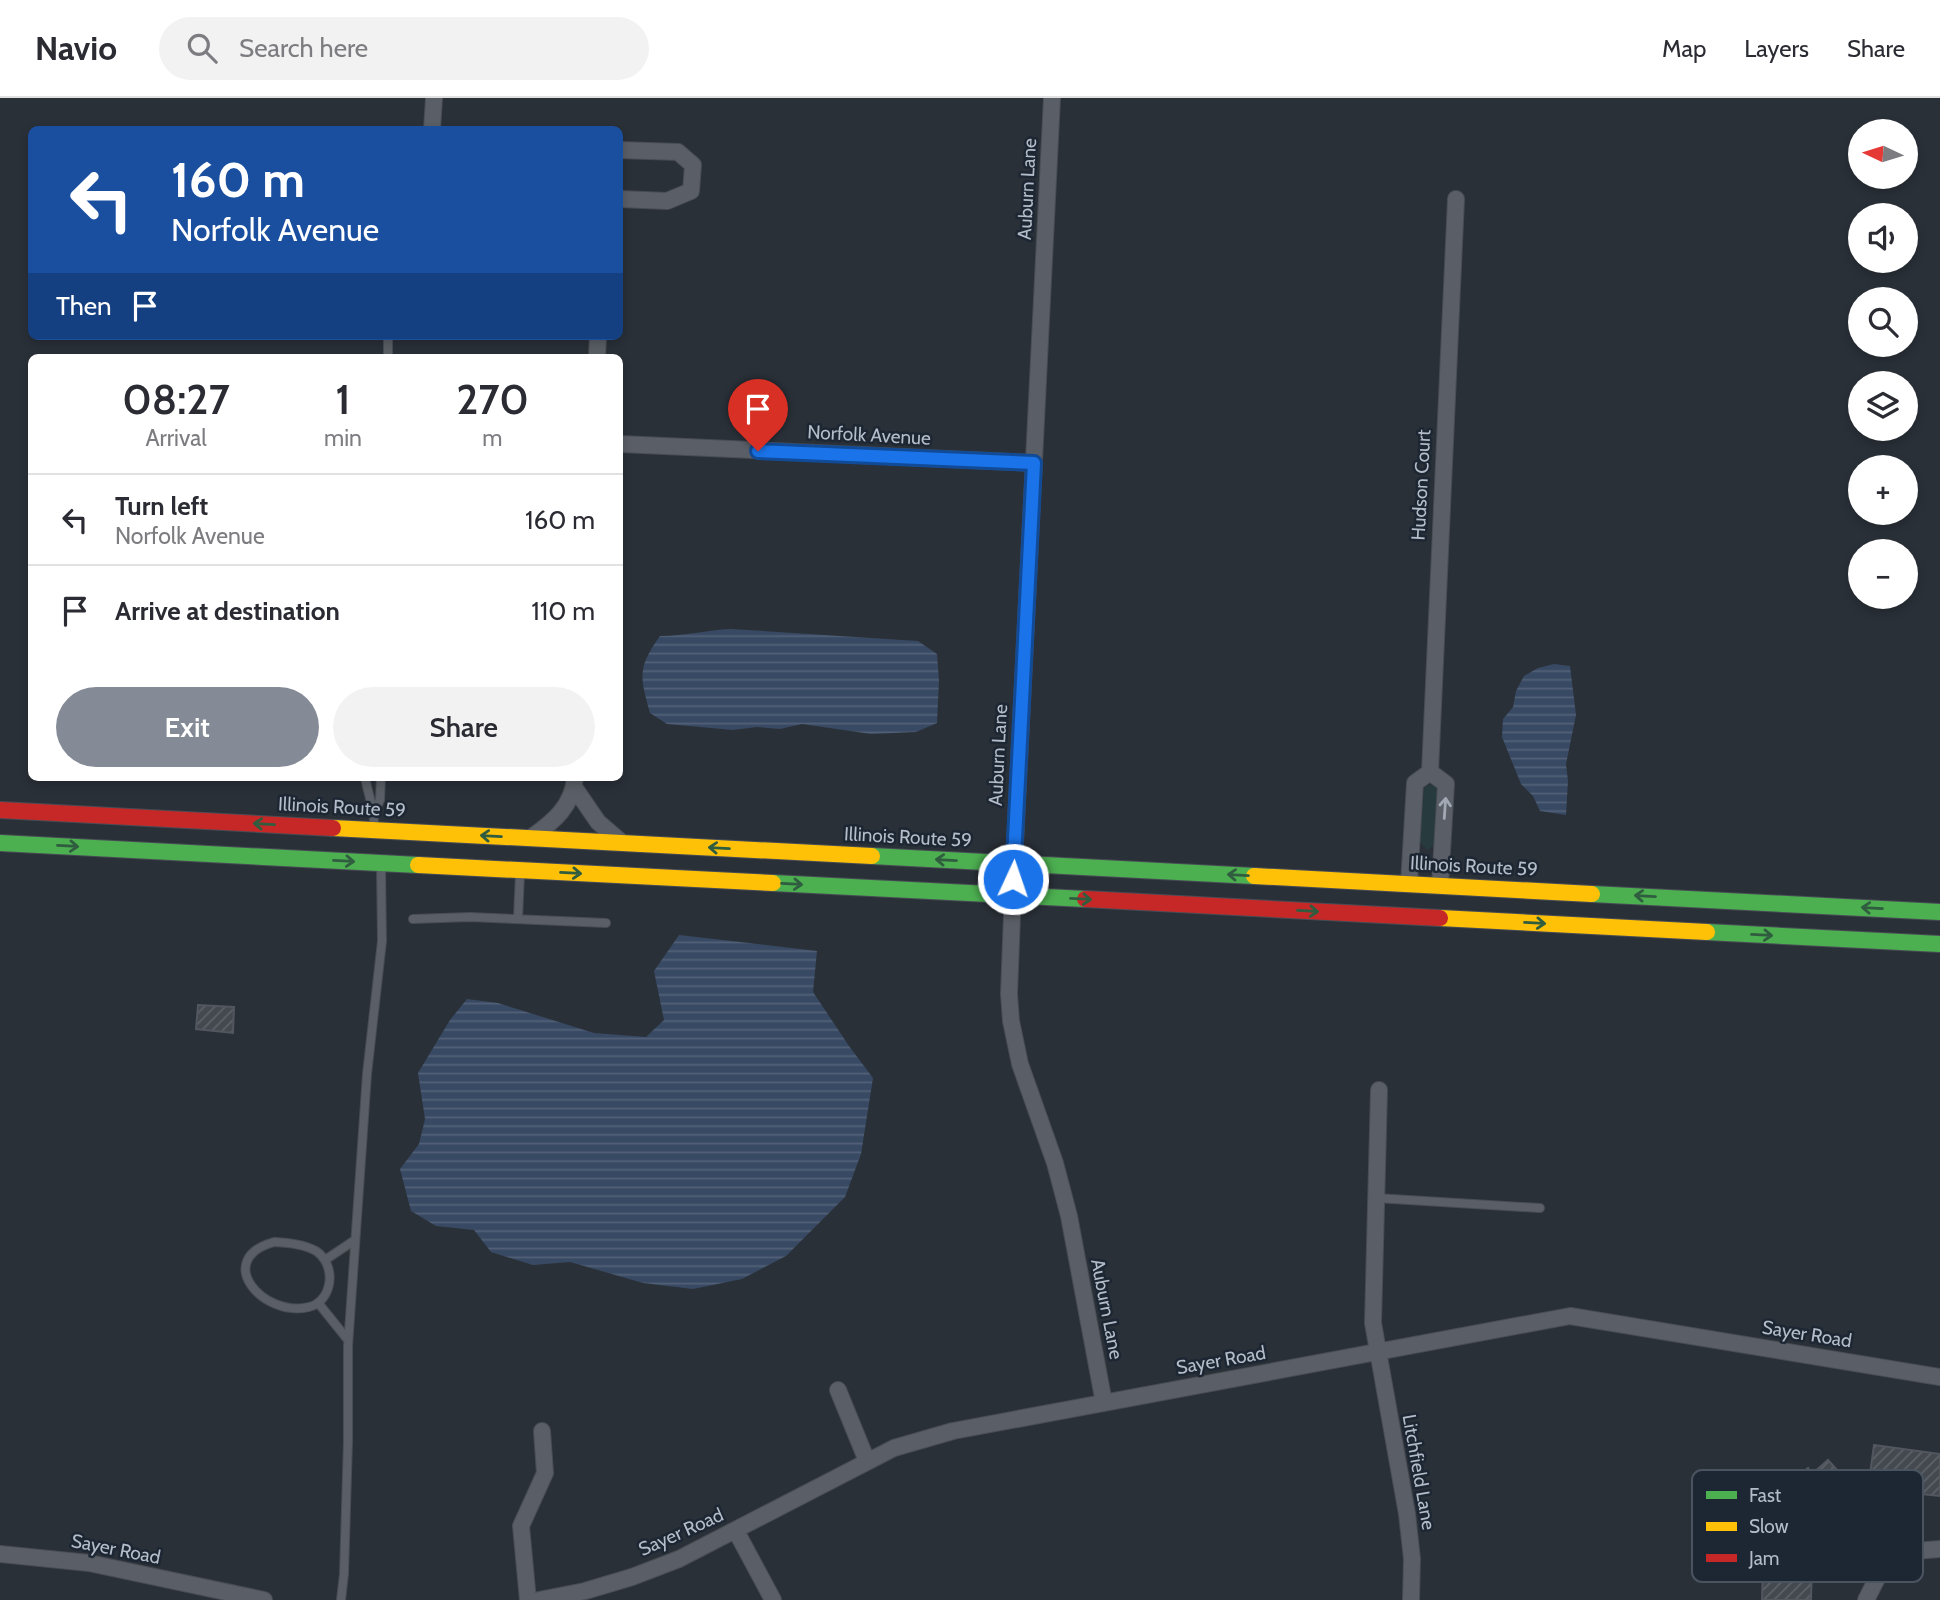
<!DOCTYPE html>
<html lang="en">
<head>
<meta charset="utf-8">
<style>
	:root { --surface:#fff; --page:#f2f2f3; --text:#2b2b33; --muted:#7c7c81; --line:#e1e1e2; --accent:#848b96 }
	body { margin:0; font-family:Cabin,sans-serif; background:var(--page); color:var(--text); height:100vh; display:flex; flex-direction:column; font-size:26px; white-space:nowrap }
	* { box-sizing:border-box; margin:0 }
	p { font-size:23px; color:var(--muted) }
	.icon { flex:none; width:38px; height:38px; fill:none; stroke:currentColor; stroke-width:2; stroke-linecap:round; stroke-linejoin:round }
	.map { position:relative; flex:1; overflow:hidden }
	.sheet { position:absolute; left:28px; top:256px; width:595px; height:427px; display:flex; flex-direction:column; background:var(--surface); border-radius:10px; box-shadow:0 4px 10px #0003 }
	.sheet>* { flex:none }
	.guide { position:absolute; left:28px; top:28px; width:595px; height:214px; border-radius:10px; box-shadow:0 4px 10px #0003; background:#1a4fa0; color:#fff; overflow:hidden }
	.needle { width:46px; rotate:274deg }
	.controls { position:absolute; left:1848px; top:21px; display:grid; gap:14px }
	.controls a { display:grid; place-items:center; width:70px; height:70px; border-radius:50%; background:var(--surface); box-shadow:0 4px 10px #0003; font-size:35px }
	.pin { position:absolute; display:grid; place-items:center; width:60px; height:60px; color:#fff; margin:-72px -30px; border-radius:50% 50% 50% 0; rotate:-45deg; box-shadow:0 0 7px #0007 }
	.pin .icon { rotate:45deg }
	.me { position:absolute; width:77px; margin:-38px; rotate:3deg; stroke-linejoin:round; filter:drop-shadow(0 0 5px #0008) }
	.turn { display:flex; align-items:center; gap:24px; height:147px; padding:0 28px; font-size:32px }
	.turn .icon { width:91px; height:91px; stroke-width:2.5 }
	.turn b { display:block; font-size:49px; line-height:60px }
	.then { display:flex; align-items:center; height:66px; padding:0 28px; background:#0003; gap:14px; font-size:26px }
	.eta { display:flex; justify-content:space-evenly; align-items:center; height:119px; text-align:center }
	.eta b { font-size:42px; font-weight:600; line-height:49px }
	.action { display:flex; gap:14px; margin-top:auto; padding:14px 28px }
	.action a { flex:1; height:80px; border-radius:42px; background:var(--accent); color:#fff; font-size:28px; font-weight:600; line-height:80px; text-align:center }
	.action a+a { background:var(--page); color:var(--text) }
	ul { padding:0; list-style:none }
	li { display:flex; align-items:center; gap:21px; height:91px; padding:0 28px; border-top:2px solid var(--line) }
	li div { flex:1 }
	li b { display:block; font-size:26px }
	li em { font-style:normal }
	header { display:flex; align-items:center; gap:42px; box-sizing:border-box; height:98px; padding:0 35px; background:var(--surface); border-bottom:2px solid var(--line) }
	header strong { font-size:33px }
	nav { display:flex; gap:38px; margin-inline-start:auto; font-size:24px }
	.search { width:490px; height:63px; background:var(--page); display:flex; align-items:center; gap:18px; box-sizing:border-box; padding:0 24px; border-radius:38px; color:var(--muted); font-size:26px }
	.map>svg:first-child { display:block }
	.grass { fill:#273a3e }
	.water { fill:url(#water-rules) }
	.building { fill:url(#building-hatch); stroke:#52575f; stroke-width:2 }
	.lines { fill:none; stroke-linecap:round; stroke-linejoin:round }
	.lane-casing { stroke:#484c53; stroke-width:10 }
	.street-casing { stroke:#484c53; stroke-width:18 }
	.fast-casing { stroke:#484c55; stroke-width:18 }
	.slow-casing { stroke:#484c55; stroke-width:18 }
	.jam-casing { stroke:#484c55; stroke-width:18 }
	.lane { stroke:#5a5e66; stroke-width:8 }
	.street { stroke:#5a5e66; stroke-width:16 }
	.fast { stroke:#4caf50; stroke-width:16 }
	.slow { stroke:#ffc107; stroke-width:16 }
	.jam { stroke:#c62828; stroke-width:16 }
	.oneway { stroke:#a2a9b5 }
	.oneway2 { stroke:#305d3f }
	.route-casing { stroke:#114b97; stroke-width:18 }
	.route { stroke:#1a73e8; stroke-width:12 }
	.labels { text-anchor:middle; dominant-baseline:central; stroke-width:5; stroke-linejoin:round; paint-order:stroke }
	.street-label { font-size:19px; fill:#b4bcc9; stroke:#1d2633 }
	.key { fill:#1d2633; stroke:#4a5360; stroke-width:2 }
	.key-label { font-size:19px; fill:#b4bcc9 }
</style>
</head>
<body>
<header>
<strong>Navio</strong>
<div class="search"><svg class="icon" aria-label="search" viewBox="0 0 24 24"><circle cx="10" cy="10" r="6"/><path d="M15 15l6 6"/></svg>Search here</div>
<nav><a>Map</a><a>Layers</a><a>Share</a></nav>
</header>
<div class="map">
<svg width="1940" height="1502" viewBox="0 0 1940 1502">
	<defs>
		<pattern id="water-rules" width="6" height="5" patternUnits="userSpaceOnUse" patternTransform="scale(1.75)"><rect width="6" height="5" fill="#384963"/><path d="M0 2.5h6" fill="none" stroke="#526178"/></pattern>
		<pattern id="building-hatch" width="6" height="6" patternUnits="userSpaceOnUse" patternTransform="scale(1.75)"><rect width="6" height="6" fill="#444950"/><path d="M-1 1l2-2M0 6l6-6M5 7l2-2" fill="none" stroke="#5d6168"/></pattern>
	</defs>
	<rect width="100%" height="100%" fill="#2a3038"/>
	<path class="grass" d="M1428,687L1435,688L1437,693L1435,747L1427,752L1420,744L1424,691Z"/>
	<path class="water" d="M731,531L918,543L937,556L939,582L937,625L916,634L871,636L802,626L780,631L757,629L733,632L667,626L650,615C640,579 637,570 660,538C684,538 707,532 731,531Z
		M1554,566L1570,568L1576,617L1566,666L1568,683L1566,717L1540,713L1533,698L1521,686L1502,639L1503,621L1513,609L1516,593L1524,578L1538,570Z
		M679,837L817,853L813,894L849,948L873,980L861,1056L845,1099L786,1158L742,1181L693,1191L643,1185L570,1164L533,1167L491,1154L474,1132L436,1128L411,1113L400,1071L419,1046L425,1021L418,975L450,922L467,901L498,905L594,935L646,939L664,922L654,873Z"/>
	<path class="building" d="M198,907L234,909L233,935L196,931Z
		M1874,1347L1940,1356V1398L1921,1396V1399L1868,1391Z
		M1828,1362L1854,1391L1831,1411L1833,1413L1818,1427L1786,1389L1808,1370L1812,1376Z
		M1764,1435L1809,1437L1807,1464H1812L1811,1502H1762Z"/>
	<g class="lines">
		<g class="lane-casing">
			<path id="lane" d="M388,259V238
				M365,679C368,697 375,711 374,729
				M375,713L380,702L381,679
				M518,820L520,775
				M413,821L470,819L606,825
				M1376,1100L1540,1110
				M274,1144C288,1145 304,1146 316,1153C337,1167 333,1203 309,1209C262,1220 213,1161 274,1144Z
				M325,1162L355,1142
				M319,1206L348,1242
				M341,1502L344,1476L348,1343V1248L367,976L382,843L381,768"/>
		</g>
		<g class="street-casing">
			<path id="street" d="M1052,0L1014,765L1009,896L1011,923L1020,966L1055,1065L1069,1118L1104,1305
				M432,32L434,0
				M620,52L678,54L693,67L691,93L667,103L620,101
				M597,259L598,238
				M620,346L1034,365
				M1430,674L1456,101
				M1430,674L1446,686L1440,787
				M574,689L598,724L620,743
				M532,739C553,724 573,708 575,679
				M1409,786L1415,685L1430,674
				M1379,992L1373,1225L1407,1416L1412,1461L1411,1502
				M838,1292L867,1363
				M736,1433L773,1502
				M0,1456L89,1465L264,1502
				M528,1502L521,1428L545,1375L542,1333
				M539,1502L585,1493L632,1479L679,1461L894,1350L953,1333L1570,1218L1940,1279
				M1866,1502L1890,1455L1940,1451"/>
		</g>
		<g class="fast-casing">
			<path id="fast" d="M0,745L418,767
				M872,758L1254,778
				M773,785L1085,801
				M1592,796L1940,814
				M1707,834L1940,846"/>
		</g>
		<g class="slow-casing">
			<path id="slow" d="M333,730L872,758
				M418,767L773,785
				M1254,778L1592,796
				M1440,820L1707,834"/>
		</g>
		<g class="jam-casing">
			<path id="jam" d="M0,712L333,730
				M1085,801L1440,820"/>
		</g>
		<use href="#lane" class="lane"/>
		<use href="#street" class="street"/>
		<use href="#fast" class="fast"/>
		<use href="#slow" class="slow"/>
		<use href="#jam" class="jam"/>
	</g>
	<defs><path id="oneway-shaft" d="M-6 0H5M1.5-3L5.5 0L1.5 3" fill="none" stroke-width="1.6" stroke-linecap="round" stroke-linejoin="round" transform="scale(1.75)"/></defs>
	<use class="oneway" href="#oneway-shaft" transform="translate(1445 710) rotate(-86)"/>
	<g class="oneway2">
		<use href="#oneway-shaft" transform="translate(264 726) rotate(-177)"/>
		<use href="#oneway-shaft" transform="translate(491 738) rotate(-177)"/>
		<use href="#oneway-shaft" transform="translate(68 748) rotate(3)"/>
		<use href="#oneway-shaft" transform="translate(719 750) rotate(-177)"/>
		<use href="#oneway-shaft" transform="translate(946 762) rotate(-177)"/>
		<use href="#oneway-shaft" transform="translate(344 763) rotate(3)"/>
		<use href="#oneway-shaft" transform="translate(571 775) rotate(3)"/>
		<use href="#oneway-shaft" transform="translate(1238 777) rotate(-177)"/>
		<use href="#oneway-shaft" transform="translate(792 786) rotate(3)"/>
		<use href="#oneway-shaft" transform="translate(1645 798) rotate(-177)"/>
		<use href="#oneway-shaft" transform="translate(1081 801) rotate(3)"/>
		<use href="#oneway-shaft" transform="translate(1872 810) rotate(-177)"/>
		<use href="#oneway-shaft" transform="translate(1308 813) rotate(3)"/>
		<use href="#oneway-shaft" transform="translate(1535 825) rotate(3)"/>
		<use href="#oneway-shaft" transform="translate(1762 837) rotate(3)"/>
	</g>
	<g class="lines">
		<g class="route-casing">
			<path id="route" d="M758,353L1034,365L1013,781"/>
		</g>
		<use href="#route" class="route"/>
	</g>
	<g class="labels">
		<g class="street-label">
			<text transform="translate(1027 91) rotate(-87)">Auburn Lane</text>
			<text transform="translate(869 337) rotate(3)">Norfolk Avenue</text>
			<text transform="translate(1421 387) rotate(-87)">Hudson Court</text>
			<text transform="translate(998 657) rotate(-87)">Auburn Lane</text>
			<text transform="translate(342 709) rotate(3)">Illinois Route 59</text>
			<text transform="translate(908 739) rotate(3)">Illinois Route 59</text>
			<text transform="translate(1474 768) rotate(3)">Illinois Route 59</text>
			<text transform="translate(1107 1211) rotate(79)">Auburn Lane</text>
			<text transform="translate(1807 1236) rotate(9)">Sayer Road</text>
			<text transform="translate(1221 1262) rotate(-10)">Sayer Road</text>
			<text transform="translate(1419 1374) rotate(80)">Litchfield Lane</text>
			<text transform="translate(681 1434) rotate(-24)">Sayer Road</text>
			<text transform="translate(116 1451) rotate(11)">Sayer Road</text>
		</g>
	</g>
	<rect x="1692" y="1372" width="231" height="112" rx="10" class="key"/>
	<rect x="1706" y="1393" width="31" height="8" fill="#4caf50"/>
	<rect x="1706" y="1424" width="31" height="9" fill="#ffc107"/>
	<rect x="1706" y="1456" width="31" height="8" fill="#c62828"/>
	<g class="key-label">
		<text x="1749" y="1404">Fast</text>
		<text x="1749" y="1435">Slow</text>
		<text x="1749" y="1467">Jam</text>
	</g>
</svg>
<div class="controls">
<a><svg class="needle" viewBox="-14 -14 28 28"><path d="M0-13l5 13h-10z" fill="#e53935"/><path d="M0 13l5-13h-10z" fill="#7c7c81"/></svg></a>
<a><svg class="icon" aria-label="sound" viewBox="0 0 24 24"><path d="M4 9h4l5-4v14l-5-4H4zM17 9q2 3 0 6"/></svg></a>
<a><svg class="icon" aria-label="search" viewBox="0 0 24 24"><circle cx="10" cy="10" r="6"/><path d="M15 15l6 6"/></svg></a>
<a><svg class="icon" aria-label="layers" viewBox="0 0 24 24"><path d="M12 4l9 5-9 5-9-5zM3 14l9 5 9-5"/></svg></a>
<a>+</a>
<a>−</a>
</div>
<div class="pin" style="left:758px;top:353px;background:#d93025"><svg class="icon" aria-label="arrive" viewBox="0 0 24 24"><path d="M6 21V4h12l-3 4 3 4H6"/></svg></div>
<svg class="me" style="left:1013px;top:781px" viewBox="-20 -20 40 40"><circle r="17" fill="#1a73e8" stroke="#fff" stroke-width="3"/><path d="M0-11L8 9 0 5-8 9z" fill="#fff"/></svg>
<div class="guide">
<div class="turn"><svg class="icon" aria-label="left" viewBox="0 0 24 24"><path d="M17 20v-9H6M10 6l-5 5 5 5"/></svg><div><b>160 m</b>Norfolk Avenue</div></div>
<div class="then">Then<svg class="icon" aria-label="arrive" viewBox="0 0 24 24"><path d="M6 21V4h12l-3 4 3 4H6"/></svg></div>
</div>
<section class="sheet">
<div class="eta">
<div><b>08:27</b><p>Arrival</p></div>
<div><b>1</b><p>min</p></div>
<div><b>270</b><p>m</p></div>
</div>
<ul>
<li><svg class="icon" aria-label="left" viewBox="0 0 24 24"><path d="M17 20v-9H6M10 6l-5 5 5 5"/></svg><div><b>Turn left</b><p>Norfolk Avenue</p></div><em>160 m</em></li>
<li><svg class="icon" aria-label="arrive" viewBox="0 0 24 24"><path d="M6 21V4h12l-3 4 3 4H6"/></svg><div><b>Arrive at destination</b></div><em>110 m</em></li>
</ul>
<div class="action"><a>Exit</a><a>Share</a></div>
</section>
</div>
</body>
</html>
